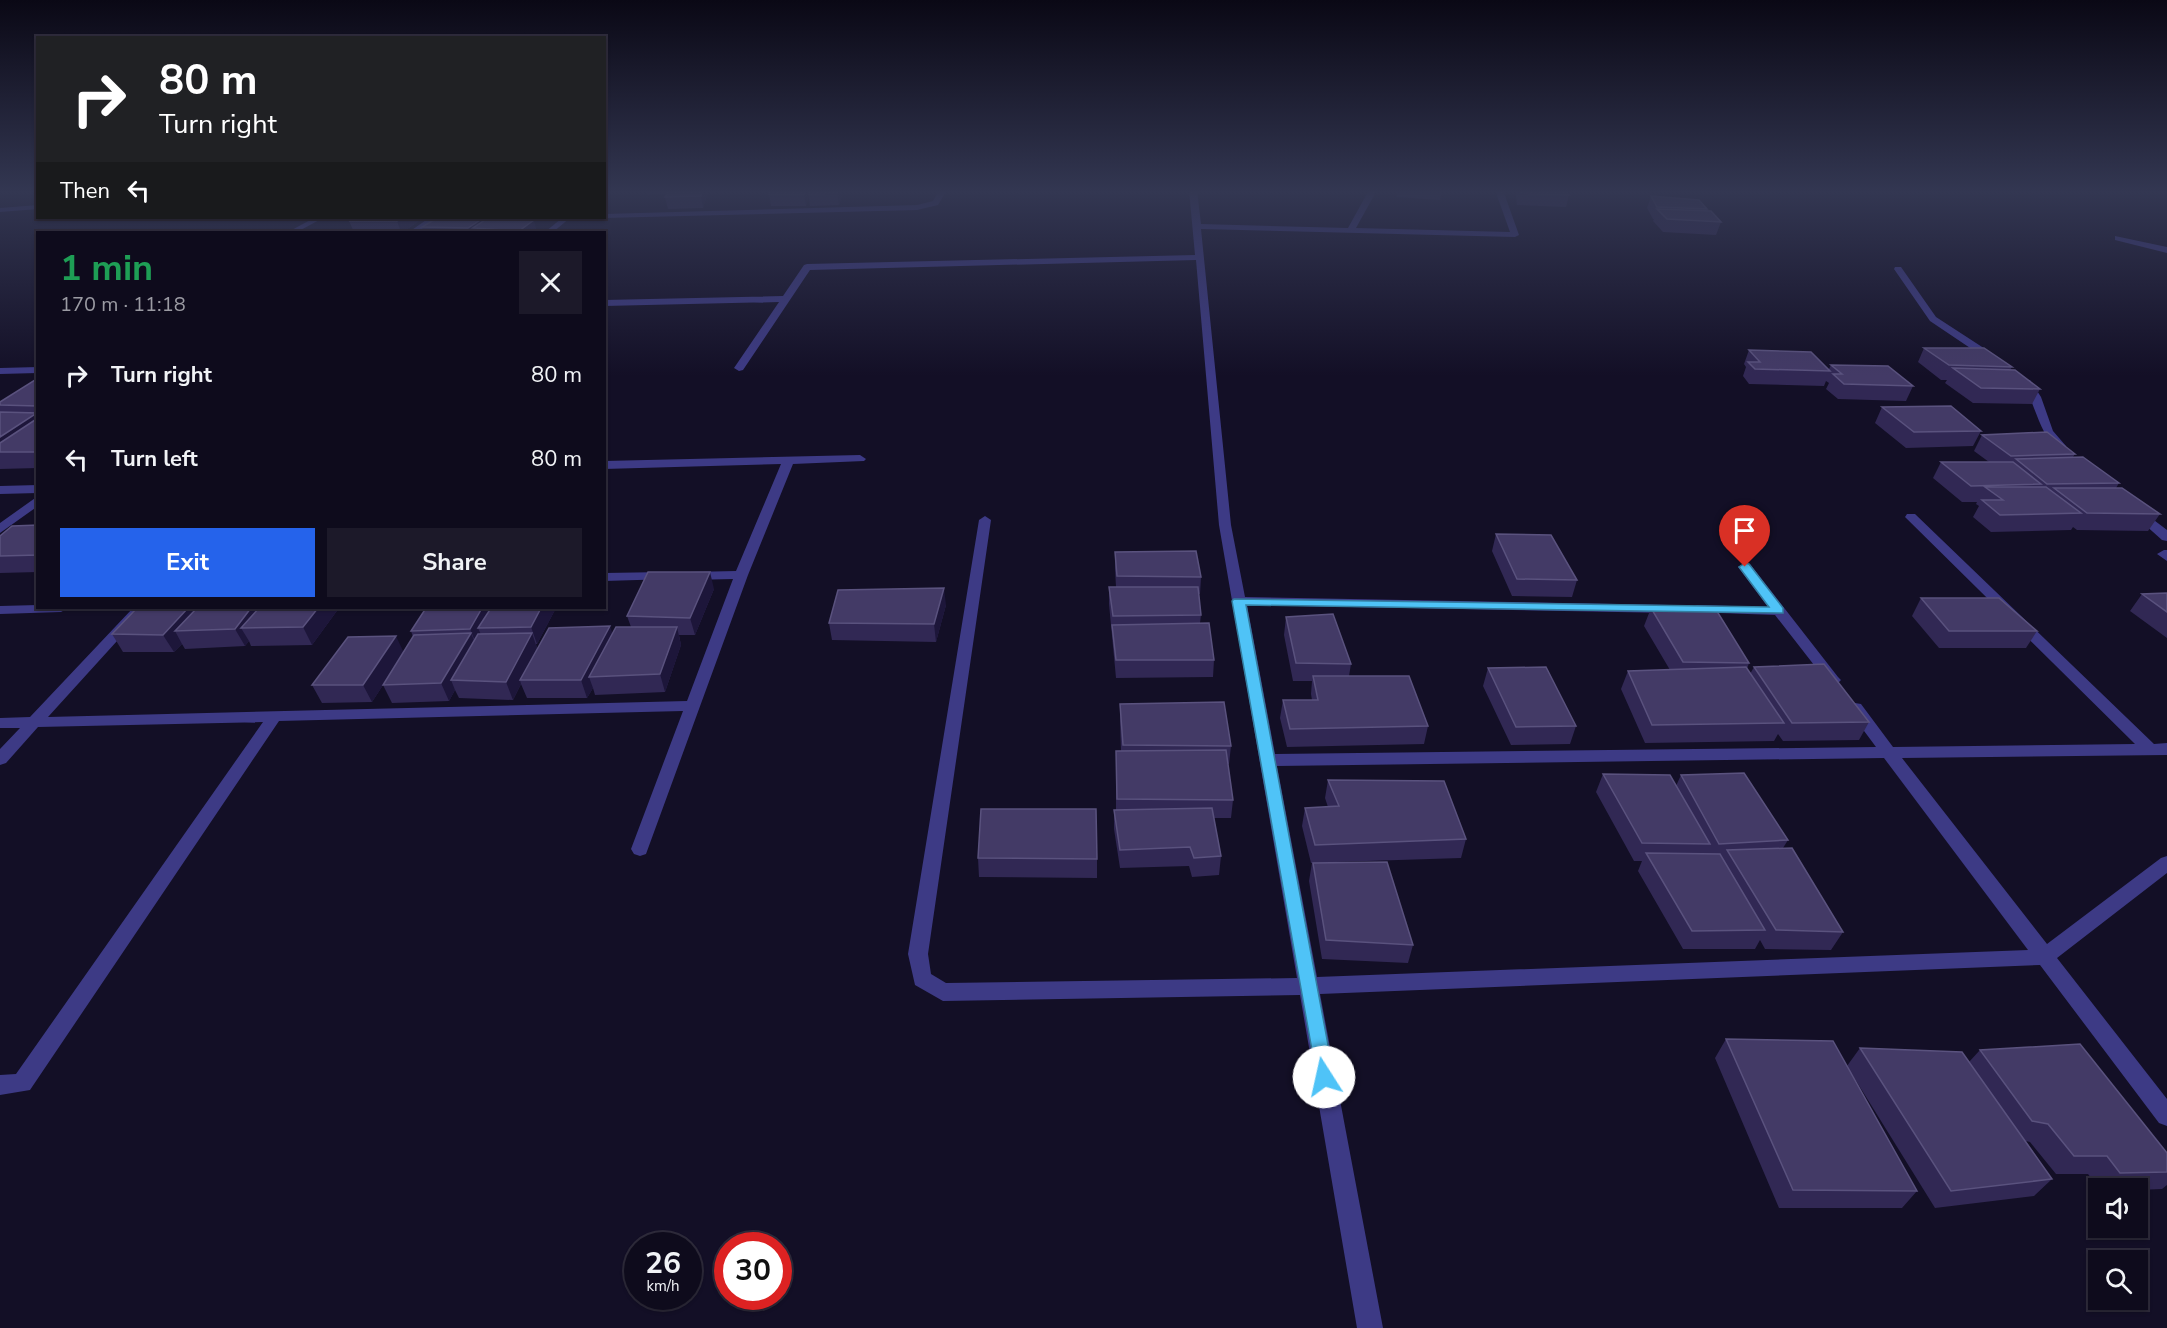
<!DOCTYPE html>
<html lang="en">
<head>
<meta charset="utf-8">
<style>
	:root { --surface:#0e0b1c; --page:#1c1929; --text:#f1f3f6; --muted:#9b9ba3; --line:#2e2b3b; --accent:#2563eb }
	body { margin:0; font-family:"Nunito Sans",sans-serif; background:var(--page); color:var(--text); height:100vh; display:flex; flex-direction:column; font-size:22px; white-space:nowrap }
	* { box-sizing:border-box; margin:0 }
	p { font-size:20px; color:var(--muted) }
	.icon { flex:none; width:33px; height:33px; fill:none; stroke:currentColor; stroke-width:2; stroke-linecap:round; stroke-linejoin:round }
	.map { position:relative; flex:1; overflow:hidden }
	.side { position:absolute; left:36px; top:231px; width:570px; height:378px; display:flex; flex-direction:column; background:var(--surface); border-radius:0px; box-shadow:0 2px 4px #0004,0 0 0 2px var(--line) }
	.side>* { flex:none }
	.guide { position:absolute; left:36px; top:36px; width:570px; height:183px; border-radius:0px; box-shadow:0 2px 4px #0004,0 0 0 2px var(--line); background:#202124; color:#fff; overflow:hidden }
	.buttons { position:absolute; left:2088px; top:1178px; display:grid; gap:12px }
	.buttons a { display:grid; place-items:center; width:60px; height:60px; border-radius:0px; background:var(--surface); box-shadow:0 2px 4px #0004,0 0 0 2px var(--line); font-size:30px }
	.speed { position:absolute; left:624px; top:1232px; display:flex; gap:12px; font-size:30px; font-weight:700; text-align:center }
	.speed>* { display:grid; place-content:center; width:78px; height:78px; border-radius:50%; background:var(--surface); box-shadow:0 2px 4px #0004,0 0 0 2px var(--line); line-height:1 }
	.speed small { font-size:15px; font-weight:400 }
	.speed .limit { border:9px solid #d22; background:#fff; color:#111 }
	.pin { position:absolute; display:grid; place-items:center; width:51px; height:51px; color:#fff; margin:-62px -26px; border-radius:50% 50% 50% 0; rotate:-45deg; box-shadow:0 0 6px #0007 }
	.pin .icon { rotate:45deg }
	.me { position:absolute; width:66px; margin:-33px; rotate:350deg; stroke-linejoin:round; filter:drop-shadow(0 0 4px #0008) }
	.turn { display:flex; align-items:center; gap:21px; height:126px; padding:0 24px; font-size:27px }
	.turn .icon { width:78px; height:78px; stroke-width:2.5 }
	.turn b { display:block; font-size:42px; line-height:51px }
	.then { display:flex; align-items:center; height:57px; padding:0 24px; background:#0003; gap:12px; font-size:22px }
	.round { display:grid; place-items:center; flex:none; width:63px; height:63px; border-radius:0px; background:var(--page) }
	.overview { display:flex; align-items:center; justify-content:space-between; height:102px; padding:0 24px }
	h1 { font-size:36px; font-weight:700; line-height:45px; color:#1e9e55 }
	.action { display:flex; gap:12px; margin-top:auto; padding:12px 24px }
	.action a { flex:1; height:69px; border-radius:0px; background:var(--accent); color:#fff; font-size:24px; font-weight:700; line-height:69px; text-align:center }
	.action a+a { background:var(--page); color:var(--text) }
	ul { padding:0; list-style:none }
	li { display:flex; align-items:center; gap:18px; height:84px; padding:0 24px }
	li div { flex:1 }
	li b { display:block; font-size:22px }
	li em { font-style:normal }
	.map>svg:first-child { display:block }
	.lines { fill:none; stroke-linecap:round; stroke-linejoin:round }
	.street { fill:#3d3a85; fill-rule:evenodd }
	.wall { fill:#312854 }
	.shaded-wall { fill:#1d163a }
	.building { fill:#433a66; stroke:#5a527e; stroke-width:1.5 }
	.route { fill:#4fc3f7; stroke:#337fa1; stroke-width:1.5 }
</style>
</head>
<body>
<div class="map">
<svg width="2167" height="1328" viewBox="0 0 2167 1328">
	<rect width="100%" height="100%" fill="#130f26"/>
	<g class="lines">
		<path class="street" d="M939,190H947L938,205L917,210L604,218H601H604V214L917,205L933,201Z
			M1189,190H1197L1201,224L1348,228L1369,190H1377L1356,228L1510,232L1495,190H1503L1519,235L1515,237L1201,229L1231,525L1245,597L1670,605L1677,609L1670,613L1247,605L1275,754L1876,747L1847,708L1855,703L1861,704L1893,747L2135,744L1905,517L1907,514H1915L2154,744L2167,743V755L1902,758L2047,944L2161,858L2167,856V873L2057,958L2167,1099V1126L2159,1123L2040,965L1320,994L1383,1328H1357L1300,995L943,1001L915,985L908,954L979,520L985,516L991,520L928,954L931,974L946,983L1297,978L1219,525L1196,260L810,270L743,370L739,371L734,368L779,302L604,306V300L783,296L804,265L807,264L1195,255ZM1884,758L2028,950L1317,977L1277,766Z
			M38,205V209L0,212V208Z
			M314,218H323L297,232H288Z
			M429,218H438L418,232H409Z
			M562,218H570L553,232H545Z
			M2115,236L2167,247V253L2115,240Z
			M1895,267H1901L1936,317L1996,356V360H1988L1930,321L1894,269Z
			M38,367V373L0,374V368Z
			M2022,380H2030L2041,397L2053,431L2066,446L2064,448H2056C2037,429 2036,403 2021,382Z
			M860,455L866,459L864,461L793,464L748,575L646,854L640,856L634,854L631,849L683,711L279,721L30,1090L0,1095V1075L16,1074L263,722L38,727L6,763L0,765V749L20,728H0V718L30,717L133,608H147L48,717L687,701L733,579L690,580L683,576L690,572L736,571L781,464L604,469V461Z
			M38,485V493L0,494V486Z
			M38,496V506L0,533V523Z
			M2138,508L2167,530V541L2162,540L2134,515L2132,512Z
			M2164,550H2167V561L2157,554Z
			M1745,563L1750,564L1838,677L1841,680L1838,683H1828L1775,615L1692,612L1690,609L1697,605L1768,607L1738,567Z
			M666,572L673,576L671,579L604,581V573Z
			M38,605V608H68L61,612L0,614V606Z"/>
	</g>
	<path class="wall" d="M646,190H706L707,194L703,208L668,209L665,197L667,194L647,195Z
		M710,190H742L741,192L711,193Z
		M747,190H844L839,205L810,206L809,196L806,206H771L769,194L771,191L747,192Z
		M1396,190H1442L1440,200L1397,197Z
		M1517,190H1565L1569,195L1566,207L1517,205L1516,195Z
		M1651,196L1707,209V211L1721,222L1716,235L1663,232L1653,221L1654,219H1653L1647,208Z
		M423,218L403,232H354L349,221Z
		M483,218L484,221L537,232H424L422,227Z
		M1924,348L2012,367L2010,370L2040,389L2032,404L1973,403L1945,383L1947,380H1941L1918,362Z
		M1749,350L1829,369L1831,365L1913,386L1906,401L1838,399L1826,389L1829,383L1826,381L1824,386L1749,384L1743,376L1746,367L1744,364Z
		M38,378V468L0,469V402Z
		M1882,407L1981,431L1973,446L1906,448L1875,423Z
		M1982,435L2075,454L2073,457L2119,483L2116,488L2160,514L2148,531L2077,530L2073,527L2071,530L1991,532L1973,517L1979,506L1976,504L1977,502H1962L1933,478L1941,462H1989L1974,451Z
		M38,525V572L0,573V536Z
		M1496,534L1577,580L1572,597L1512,596L1492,551Z
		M1115,552L1201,577L1200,594H1199L1201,615L1200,623L1214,660L1213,677L1116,678L1109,604V587H1116L1115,569Z
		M714,589L695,635H679L681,645L665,692L595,695L593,688L587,698H527L521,684L513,700L459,698L455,690L449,701L392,703L383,685L372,702L322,703L312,685L404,652L413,637L411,631L426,608H556L537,644H536L537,649L613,634L631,627L627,616Z
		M2167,593V638L2130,611L2142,594Z
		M1921,598L2037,631L2026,648H1939L1912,616Z
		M946,605L936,642L832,640L829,623Z
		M339,608L312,645L251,646L249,641L245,646L185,649L182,644L174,652H123L112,634Z
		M1651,608L1749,663L1747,669L1750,674L1754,667L1869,722L1859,740L1783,741L1778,734L1774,741L1645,743L1621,689L1628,671L1670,670L1644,626Z
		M1286,617L1351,664L1349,676L1428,726L1424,744L1287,747L1280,718L1283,700H1312L1311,694L1312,681H1293L1284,635Z
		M1488,668L1576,726L1570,744L1511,745L1483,686Z
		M1120,704L1231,746L1229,764H1228L1233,800L1231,818H1214L1221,856L1219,875L1192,877L1189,866L1120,868L1114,829V810H1116V751H1121L1120,722Z
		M1603,774L1676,786L1681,775L1788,840L1783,848L1843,932L1831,950L1765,949L1760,940L1755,949H1683L1638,871L1642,861H1634L1596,792Z
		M1328,780L1466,839L1461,858L1336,862L1413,945L1408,963L1322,959L1309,881L1312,863H1311L1302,826L1305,808L1328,807L1325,798Z
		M978,858L1097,859V878L979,877Z
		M1726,1039L1847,1066L1860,1048L1969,1062L1980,1050L2167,1153V1185L2162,1189L2138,1190V1188H2099L2088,1174H2056L2030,1142L2026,1141L2052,1179L2034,1196L1935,1208L1850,1071L1917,1191L1902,1208H1779L1715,1058Z"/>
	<path class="shaded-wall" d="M702,190H706L707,194L703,208L701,196Z
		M806,190H811L809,194V196L806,206L804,194Z
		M838,190H844L839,205L837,193Z
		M402,218H423L403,232H401L397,221Z
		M483,218L487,229L473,228L474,232H470L468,228Z
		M534,220L537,232H520L519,231Z
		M37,413L38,434L0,452V437Z
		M710,572L714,589L695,635L690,618Z
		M944,588L946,605L936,642L934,624Z
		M188,608H214L175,631L182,644L174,652L163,635Z
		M251,608H274L241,628L249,641L245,646L235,629Z
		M318,608H339L312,645L303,627Z
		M482,608H498L478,628L482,637L477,646L470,629Z
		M541,608H556L537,644L531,627Z
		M610,626L616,644L589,677L593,688L587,698L581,680Z
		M677,627L681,645L665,692L660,674Z
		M471,633L478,650L451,680L455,690L449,701L441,683Z
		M532,633L538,651L520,680L521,684L513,700L506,682Z
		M396,636L404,653L372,702L363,685Z"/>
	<path class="building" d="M670,190H702L701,196L665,197Z
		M771,190H806L804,194H769Z
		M810,190H838L837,193L809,194Z
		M1520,190H1565L1569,195L1520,193Z
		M1651,196L1699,200L1707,209L1657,207Z
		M1657,209L1711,211L1721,222L1667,219Z
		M355,218H402L397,221H349Z
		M437,218H483L468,228L422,227Z
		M488,218L534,220L519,231L473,228Z
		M1924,348H1984L2012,367L1949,365Z
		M1749,350L1811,352L1830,371L1755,369L1748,362H1760Z
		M1831,365L1888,366L1913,386L1844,384L1833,374H1842Z
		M1953,368L2015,370L2040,389L1981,388Z
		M38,378V406L0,405V402Z
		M1951,406L1981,431L1914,432L1882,407Z
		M0,412L37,413L0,437Z
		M38,418V452H0V443Z
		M2047,432L2075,454L2011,456L1982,435Z
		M2083,457L2119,483L2047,484L2016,459Z
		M1941,462H2013L2041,484L1971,486Z
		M1985,487H2046L2081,513L2000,515L1982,500H2003Z
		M2054,488H2122L2160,514L2087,513Z
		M38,525V555L0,556V536L12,526Z
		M1496,534L1551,535L1577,580L1517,579Z
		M1196,551L1201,577L1117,576L1115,552Z
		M648,572H710L690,618L627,616Z
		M1109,587H1198L1201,615L1113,616Z
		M944,588L934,624L829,623L838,590Z
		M2167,593V612L2142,594Z
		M1921,598H1999L2037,631H1949Z
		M137,608H188L163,635L112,634Z
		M197,608H251L235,629L175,631Z
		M259,608H318L303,627L241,628Z
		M426,608H482L470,629L411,631Z
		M491,608H541L531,627L478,628Z
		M1651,608H1715L1749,663L1683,662Z
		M1333,614L1351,664L1296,663L1286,617Z
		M1209,623L1214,660H1116L1112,625Z
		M610,626L581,680H520L549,628Z
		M616,627H677L660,674L589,677Z
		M471,633L441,683L383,685L414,635Z
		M532,633L506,682L451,680L478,634Z
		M396,636L363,685H312L348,637Z
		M1824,664L1869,722L1792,723L1754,667Z
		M1546,667L1576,726L1516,727L1488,668Z
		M1746,667L1784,723L1652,725L1628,671Z
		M1313,676H1409L1428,726L1290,729L1283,700H1318Z
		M1224,702L1231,746L1123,745L1120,704Z
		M1226,750L1233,800L1117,799L1116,751Z
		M1744,773L1788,840L1719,844L1681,775Z
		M1603,774L1670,775L1710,844L1642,843Z
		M1328,780L1444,781L1466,839L1315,845L1305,808L1339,806Z
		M1212,808L1221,856L1194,858L1190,847L1120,850L1114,810Z
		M981,809H1096L1097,859L978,858Z
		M1792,848L1843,932L1776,930L1727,850Z
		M1646,853L1720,854L1765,930L1692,931Z
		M1387,862L1413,945L1326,940L1313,863Z
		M1726,1039L1833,1041L1917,1191L1793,1190Z
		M2080,1044L2167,1153V1172L2120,1173L2107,1156H2074L2048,1124L2032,1121L1980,1050Z
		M1860,1048L1962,1052L2052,1179L1951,1191Z"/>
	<linearGradient id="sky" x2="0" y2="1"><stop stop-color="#0a0815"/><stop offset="0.51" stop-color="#333752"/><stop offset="1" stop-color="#333752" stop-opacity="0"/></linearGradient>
	<rect width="2167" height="376" fill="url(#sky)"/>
	<path class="route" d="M1745,563L1749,564L1783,608V613L1246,605L1334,1077L1331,1084L1324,1086L1318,1084L1232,601L1234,599L1769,607L1739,567Z"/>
</svg>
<div class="buttons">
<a><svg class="icon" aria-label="sound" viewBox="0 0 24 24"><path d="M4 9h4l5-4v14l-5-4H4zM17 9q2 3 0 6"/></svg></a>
<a><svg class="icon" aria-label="search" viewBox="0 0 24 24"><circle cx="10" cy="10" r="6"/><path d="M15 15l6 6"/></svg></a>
</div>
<div class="speed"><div>26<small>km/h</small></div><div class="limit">30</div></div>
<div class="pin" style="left:1745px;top:567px;background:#d93025"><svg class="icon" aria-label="arrive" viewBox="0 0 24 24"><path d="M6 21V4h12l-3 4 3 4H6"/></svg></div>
<svg class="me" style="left:1324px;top:1077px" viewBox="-20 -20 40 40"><circle r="19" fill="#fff"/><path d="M0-13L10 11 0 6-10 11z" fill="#4fc3f7"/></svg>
<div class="guide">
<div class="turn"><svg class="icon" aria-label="right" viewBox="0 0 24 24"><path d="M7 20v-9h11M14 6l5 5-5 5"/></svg><div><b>80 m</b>Turn right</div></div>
<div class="then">Then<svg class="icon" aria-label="left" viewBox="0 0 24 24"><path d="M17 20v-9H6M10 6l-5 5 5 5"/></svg></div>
</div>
<section class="side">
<div class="overview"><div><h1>1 min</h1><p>170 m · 11:18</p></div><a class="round"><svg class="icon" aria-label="close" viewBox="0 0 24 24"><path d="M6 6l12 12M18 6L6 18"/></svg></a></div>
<ul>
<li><svg class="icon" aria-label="right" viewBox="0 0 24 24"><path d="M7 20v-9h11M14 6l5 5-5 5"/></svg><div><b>Turn right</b></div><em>80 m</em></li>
<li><svg class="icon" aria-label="left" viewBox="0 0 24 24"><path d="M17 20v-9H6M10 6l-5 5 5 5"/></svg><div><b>Turn left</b></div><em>80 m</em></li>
</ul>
<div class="action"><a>Exit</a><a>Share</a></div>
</section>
</div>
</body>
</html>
